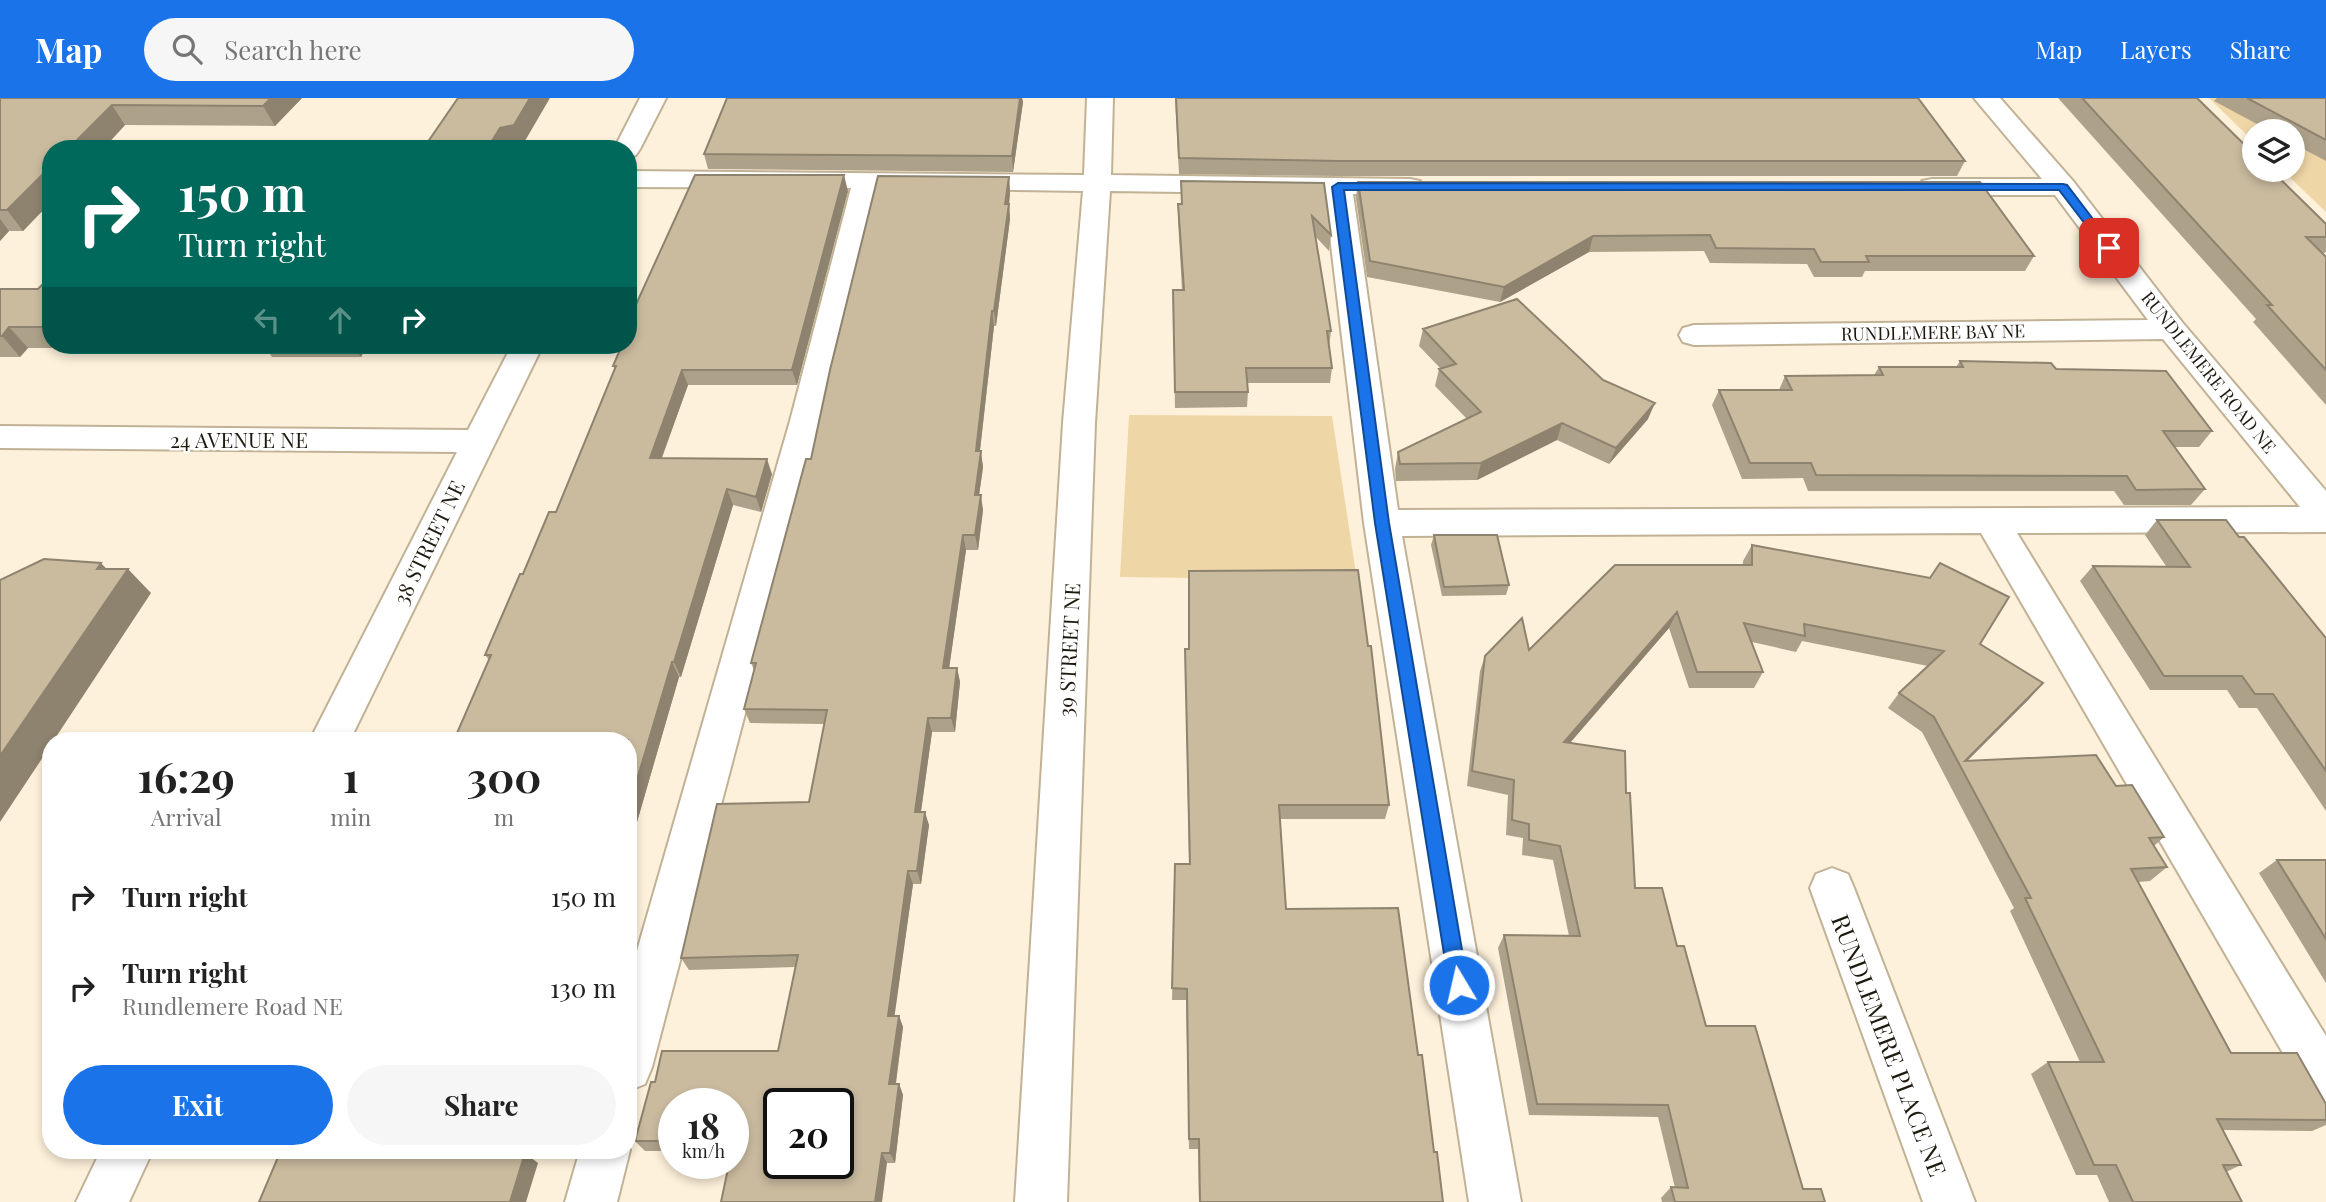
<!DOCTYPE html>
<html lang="en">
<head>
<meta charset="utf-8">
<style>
	:root { --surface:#fff; --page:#f6f6f6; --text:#222; --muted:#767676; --accent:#1a73e8 }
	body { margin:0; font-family:"Playfair Display",serif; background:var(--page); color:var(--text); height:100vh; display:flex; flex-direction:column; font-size:26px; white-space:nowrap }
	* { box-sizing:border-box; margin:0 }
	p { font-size:23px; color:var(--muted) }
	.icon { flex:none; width:38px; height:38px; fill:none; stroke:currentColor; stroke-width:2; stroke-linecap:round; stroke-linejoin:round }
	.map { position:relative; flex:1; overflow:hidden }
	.side { position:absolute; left:42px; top:634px; width:595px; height:427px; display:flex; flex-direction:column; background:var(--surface); border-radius:28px; box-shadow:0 4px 10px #0003 }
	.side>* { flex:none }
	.hud { position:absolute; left:42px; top:42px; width:595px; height:214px; border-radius:28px; box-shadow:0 4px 10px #0003; background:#00695c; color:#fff; overflow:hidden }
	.buttons { position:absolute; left:2242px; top:21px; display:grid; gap:14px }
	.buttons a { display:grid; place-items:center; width:63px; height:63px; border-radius:50%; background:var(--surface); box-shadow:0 4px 10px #0003; font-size:35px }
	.speed { position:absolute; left:658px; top:990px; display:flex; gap:14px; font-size:35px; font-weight:700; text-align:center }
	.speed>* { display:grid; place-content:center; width:91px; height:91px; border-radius:50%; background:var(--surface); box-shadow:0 4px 10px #0003; line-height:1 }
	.speed small { font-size:18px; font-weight:400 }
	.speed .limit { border:4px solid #111; border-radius:10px; background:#fff; color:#111 }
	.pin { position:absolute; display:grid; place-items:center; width:60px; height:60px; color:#fff; margin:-30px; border-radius:14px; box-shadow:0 4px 10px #0006 }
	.me { position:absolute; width:77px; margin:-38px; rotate:351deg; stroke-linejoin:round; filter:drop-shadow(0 0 5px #0008) }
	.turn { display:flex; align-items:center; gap:24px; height:147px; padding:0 21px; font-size:32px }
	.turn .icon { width:91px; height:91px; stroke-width:2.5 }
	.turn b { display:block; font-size:49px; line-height:60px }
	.lanes { display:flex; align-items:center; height:66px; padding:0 21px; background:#0003; justify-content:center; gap:35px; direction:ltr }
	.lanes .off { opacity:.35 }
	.eta { display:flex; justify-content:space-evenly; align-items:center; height:119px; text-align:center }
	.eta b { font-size:42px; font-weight:700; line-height:49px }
	.action { display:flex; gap:14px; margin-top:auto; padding:14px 21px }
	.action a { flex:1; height:80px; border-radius:42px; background:var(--accent); color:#fff; font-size:28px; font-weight:700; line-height:80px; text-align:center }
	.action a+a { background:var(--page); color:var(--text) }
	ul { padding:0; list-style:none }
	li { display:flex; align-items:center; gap:21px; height:91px; padding:0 21px }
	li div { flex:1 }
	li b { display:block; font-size:26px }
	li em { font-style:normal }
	header { display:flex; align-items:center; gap:42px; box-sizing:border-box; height:98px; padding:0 35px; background:var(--accent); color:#fff }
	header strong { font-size:33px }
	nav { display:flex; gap:38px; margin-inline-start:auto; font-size:24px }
	.search { width:490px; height:63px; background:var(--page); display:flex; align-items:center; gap:18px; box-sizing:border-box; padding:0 24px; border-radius:38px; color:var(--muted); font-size:26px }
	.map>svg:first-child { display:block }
	.green { fill:#efd6a6 }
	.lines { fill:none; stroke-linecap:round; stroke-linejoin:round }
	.minor-casing { stroke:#c1b296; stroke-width:4 }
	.minor { fill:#fff; fill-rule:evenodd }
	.wall { fill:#aea189 }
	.shaded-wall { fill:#8d836f }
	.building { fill:#cabb9f; stroke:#8d836f; stroke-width:2; fill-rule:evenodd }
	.route { fill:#1a73e8; stroke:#114b97; stroke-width:2 }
	.labels { text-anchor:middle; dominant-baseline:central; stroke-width:5; stroke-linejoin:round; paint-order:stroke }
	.far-street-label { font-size:18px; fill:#1f1a0f; stroke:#fff }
	.street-label { font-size:21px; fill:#1f1a0f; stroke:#fff }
	.near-street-label { font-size:24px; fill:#1f1a0f; stroke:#fff }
</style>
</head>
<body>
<header>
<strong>Map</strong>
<div class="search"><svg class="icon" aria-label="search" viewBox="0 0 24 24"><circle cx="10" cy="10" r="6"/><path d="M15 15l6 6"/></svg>Search here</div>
<nav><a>Map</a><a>Layers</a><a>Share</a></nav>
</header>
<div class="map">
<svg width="2326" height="1104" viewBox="0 0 2326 1104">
	<rect width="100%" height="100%" fill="#fef1db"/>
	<path class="green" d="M2209,0H2271L2326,50V114L2282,72H2292V33H2254V44Z
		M1129,317L1332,318L1357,482L1120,479Z"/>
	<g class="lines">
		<g class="minor-casing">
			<path id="minor" d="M640,0H666L640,51L636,57L628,59V51H614Z
				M1087,0H1113L1111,77L1410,81L1420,83L1424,89L1420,95L1410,97L1353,96L1398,412L2300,409L2163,241L1694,247L1683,244L1679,237L1683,230L1694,227L2148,222L2055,97H1932L1922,95L1918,89L1922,83L1932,81H2042L1974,0H2000L2073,83L2182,224L2326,393V434L2017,435L2326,938V1007L2309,1000L1981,435L1402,438L1521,1104H1469L1364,425L1325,96L1110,93L1095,325L1067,1104H1015L1063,325L1083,93L879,90L822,323L652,969L645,986L628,993V884L790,323L851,90L628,89V73L1084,77Z
				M512,247H543L350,642H310L457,354L0,350V328L468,332Z
				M1832,770L1848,776L1854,790L1975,1104H1923L1810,790L1816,776Z
				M628,1047L630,1052L617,1104H565L580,1052H628Z
				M101,1052H153L129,1104H76Z"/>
		</g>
		<use href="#minor" class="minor"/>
	</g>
	<path class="wall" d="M0,0H302L275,28L125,27L103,51H51V104L23,133H9L0,143Z
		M727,0H1022L1023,4L1013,74L708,71L704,56Z
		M1175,0H1918L1965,63L1957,78H1338L1179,76Z
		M2058,0H2197L2326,126V154L2323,156L2326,159V307L2253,224L2256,221Z
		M2217,0H2326V63L2292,45V33H2270L2214,3Z
		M1009,79L1010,95L1009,106L1010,121L996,228H994L980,353L983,369L979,397L983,412L978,452H966L949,570H957L960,584L955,634H932L921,714L929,727L921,786H913L894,918H899L903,929L896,986H899L903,997L895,1065L733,1066V1006H674V1053H645L635,1043L655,984L778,953L795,869L689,872L681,860L809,704L824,626L750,625L744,611L754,572L751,565L811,361Z
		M1181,83L1324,85L1331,137L1329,153L1315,138L1331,233L1329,249L1332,270L1330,285H1248V294L1247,309L1175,310L1173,208L1182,192L1178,121V106H1181Z
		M1358,84L2034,158L2025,173H1865L1862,179H1814L1807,166L1710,165L1704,153L1589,154L1500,204L1367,179L1356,100Z
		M848,93L797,287H688L662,360L772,376L761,414L733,407L681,579H679L628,755V642L489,562L485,557L523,476L556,414L615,272L613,268Z
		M51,185V247H376L373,251H365L361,259H272L266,250H28L20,259H0V191H38Z
		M1423,231L1603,282L1648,321L1609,366L1557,342L1477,382L1396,383L1395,371L1398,354L1467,321L1435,288L1439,271H1441L1419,248Z
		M1960,263L2056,271L2212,333L2199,349H2174L2205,391L2191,407H2124L2114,393H1808L1803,380L1742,381L1712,307L1719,292H1779L1785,278L1874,277L1879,269H1956Z
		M2157,422L2239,439L2326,540V713L2257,610H2239L2227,592H2150L2080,483L2093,468H2166L2145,437Z
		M1434,437L1509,487L1506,497L1442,498L1431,447Z
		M1752,447L1980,546L2043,585L2029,601L1967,663L2116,688L2164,739L2154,748L2167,769L2150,783L2138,784L2231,955L2326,1006V1027L2312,1033L2223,1032L2241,1067L2226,1074L2242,1104H2109L2097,1077H2076L2031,976L2048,964H2080L2010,813L2014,810L1922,634L1888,610L1899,595L1928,568L1802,543L1796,554L1752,544L1763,574L1754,590H1689L1669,530L1570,644L1626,695L1635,790L1677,848L1706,928L1803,1091L1825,1104H1662L1661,1100L1671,1089L1675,1090L1658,1019L1529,1017L1498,850L1504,837L1569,838L1553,762L1522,757L1523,740L1506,737L1508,697L1467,688L1480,573L1485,558L1529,552L1743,467V463Z
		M1185,551L1389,707L1385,721H1280L1286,811L1418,957L1443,1104H1199L1198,1051H1189L1186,902H1172L1175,766H1189Z
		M2277,762H2326V885L2259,775Z"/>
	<path class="shaded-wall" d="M271,0H302L275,28L263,8Z
		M530,0H550L522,48L509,51H487L500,30Z
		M1020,0H1022L1023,4L1013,74L1012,58Z
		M112,7L125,27L103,51H68Z
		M51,68V104L23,133L7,112Z
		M844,77L848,93L797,287L792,272Z
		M1009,79L1010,95L1009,106L1010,121L996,228L994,213Z
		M0,121L9,133L0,143Z
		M1593,138L1589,154L1500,204L1504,189Z
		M992,213L994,228L978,369L976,353Z
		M9,229L28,250L20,259L2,238Z
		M353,247H363L365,251L361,259Z
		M682,272L688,287L656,375L650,360Z
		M1655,305L1648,321L1609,366L1616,350Z
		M1562,325L1557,342L1477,382L1481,365Z
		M981,353L983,369L977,412L975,397Z
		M767,361L772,376L761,414L756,399Z
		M727,391L733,407L681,579L674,564Z
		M981,397L983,412L978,452L975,437Z
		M963,437L966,452L947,585L943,570Z
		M101,465L119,484L128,471L151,495L54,642H51V647L0,724V658L97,471Z
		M1677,514L1669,530L1558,659L1564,644Z
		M672,564L679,579L628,755V712Z
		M957,570L960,584L955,634L951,620Z
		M2043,585L2029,601L1961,669V668Z
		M928,620L932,634L919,727L915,714Z
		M925,714L929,727L921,786L917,773Z
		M908,773L913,786L893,929L888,918Z
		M899,918L903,929L894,997L889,986Z
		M899,986L903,997L895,1065L890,1055Z
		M388,1052H406L402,1064L387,1053Z
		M525,1055L538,1065L526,1104H510Z
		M882,1055L887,1065L882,1104H875Z"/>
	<path class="building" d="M0,0H271L263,8L112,7L68,51H51V68L7,112H0Z
		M458,0H530L514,27L500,30L487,51H423Z
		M727,0H1020L1012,58L704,56Z
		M1176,0H1918L1965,63H1340L1179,60Z
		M2082,0H2197L2254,56V72H2271L2326,126V139H2306L2326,159V272L2267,207H2272Z
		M2247,0H2326V42Z
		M695,77H844L792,272H682L650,360L767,361L756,399L727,391L674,564H672L628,712V642H454L491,557H485L520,476H523L549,414H556L616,268H613L622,247H628V224Z
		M878,78L1009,79L1005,106H1009L994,213H992L976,353H981L975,397H981L975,437H963L943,570H957L951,620H928L915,714H925L917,773H908L888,918H899L889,986H899L890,1055H882L875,1104H721L729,1066H733V1006H674V1043H635L651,984H655L662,953H778L798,857L681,860L717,706L809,704L827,612L744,611L756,565H751L806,361H811L830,272ZM779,1006H838V1066H779Z
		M1181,83L1324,85L1331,137L1312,118L1331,233H1327L1332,270H1246L1248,294H1175L1173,192H1184L1178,106H1182Z
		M1358,84H1980L2034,158H1866L1869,164H1821L1814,151L1716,150L1710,137L1593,138L1504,189L1370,163Z
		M44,185H51V229H9L2,238H0V191H38Z
		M1517,201L1603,282L1655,305L1616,350L1562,325L1481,365L1400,366L1398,354L1481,314L1439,271L1456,266L1423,231Z
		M1960,263L2051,265L2056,271L2166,273L2212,333H2163L2205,391L2136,392L2127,378L1816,377L1811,365H1750L1719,292H1792L1785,278L1883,277L1879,269H1963Z
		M2157,422H2226L2239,439H2244L2326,540V673L2273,596H2255L2242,578H2164L2093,468L2190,469Z
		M1434,437H1497L1509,487L1444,489Z
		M1752,447L1930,480L1940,465L2009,499L1980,546L2043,585L1965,663L2096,657L2116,688L2132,687L2164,739L2149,740L2167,769L2131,771L2231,955H2297L2326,1006V1022L2217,1021L2241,1067H2223L2242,1104H2133L2116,1067H2094L2048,964H2104L2025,800H2031L1934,619L1899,595L1944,553L1804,526L1805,538L1744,525L1763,574H1697L1677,514L1564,644L1625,653L1626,695H1630L1635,790H1662L1677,848H1684L1706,928H1755L1803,1091H1821L1825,1104H1675L1671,1089L1688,1090L1668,1007L1537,1006L1504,837L1580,838L1560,748L1529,742V726L1512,722L1514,682L1472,673L1485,558L1522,520L1529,552L1615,467H1752Z
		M44,461L101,465L97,471H128L0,658V482Z
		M1358,472L1368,548H1371L1389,707H1279L1286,811L1398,810L1418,957H1422L1434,1054H1437L1443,1104H1200L1199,1041H1189L1187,891L1172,890L1175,766H1190L1185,551H1189V473Z
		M2277,762H2326V841Z
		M281,1052H388L387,1053L525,1055L510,1104H259Z"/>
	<path class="route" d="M1338,85L2063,86L2067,87L2115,150L2105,152L2059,92H1344L1389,425L1468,887L1465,893L1459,896L1452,893L1449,887L1375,425L1332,89Z"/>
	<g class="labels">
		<g class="far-street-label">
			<text transform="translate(1933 234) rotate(-1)">RUNDLEMERE BAY NE</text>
			<text transform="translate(2209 274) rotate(51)">RUNDLEMERE ROAD NE</text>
		</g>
		<g class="street-label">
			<text x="239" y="341">24 AVENUE NE</text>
			<text transform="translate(428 444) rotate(-64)">38 STREET NE</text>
			<text transform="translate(1068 552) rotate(-87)">39 STREET NE</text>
		</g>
		<g class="near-street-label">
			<text transform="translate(1890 947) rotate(69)">RUNDLEMERE PLACE NE</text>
		</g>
	</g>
</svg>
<div class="buttons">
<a><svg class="icon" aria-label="layers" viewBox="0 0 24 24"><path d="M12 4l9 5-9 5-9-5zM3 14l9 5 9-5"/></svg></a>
</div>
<div class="speed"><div>18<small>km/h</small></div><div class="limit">20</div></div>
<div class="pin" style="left:2109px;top:150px;background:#d93025"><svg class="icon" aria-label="arrive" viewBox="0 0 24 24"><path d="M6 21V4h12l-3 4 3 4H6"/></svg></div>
<svg class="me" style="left:1459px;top:887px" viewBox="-20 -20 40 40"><circle r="17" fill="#1a73e8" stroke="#fff" stroke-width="3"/><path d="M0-11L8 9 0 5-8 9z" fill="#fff"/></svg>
<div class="hud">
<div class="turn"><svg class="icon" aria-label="right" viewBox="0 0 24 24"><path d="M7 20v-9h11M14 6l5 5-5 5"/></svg><div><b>150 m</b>Turn right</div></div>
<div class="lanes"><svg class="icon off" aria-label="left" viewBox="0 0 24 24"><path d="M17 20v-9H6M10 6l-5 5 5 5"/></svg><svg class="icon off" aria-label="ahead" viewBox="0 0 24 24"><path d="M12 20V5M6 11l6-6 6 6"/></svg><svg class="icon" aria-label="right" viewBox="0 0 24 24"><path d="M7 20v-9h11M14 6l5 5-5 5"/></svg></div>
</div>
<section class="side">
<div class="eta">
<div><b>16:29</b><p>Arrival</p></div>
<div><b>1</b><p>min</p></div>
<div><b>300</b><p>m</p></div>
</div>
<ul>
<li><svg class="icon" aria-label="right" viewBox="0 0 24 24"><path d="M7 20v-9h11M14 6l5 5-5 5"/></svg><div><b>Turn right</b></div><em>150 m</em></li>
<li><svg class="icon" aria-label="right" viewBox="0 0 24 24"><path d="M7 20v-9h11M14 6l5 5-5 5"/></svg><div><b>Turn right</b><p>Rundlemere Road NE</p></div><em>130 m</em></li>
</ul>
<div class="action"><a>Exit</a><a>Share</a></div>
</section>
</div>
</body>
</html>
